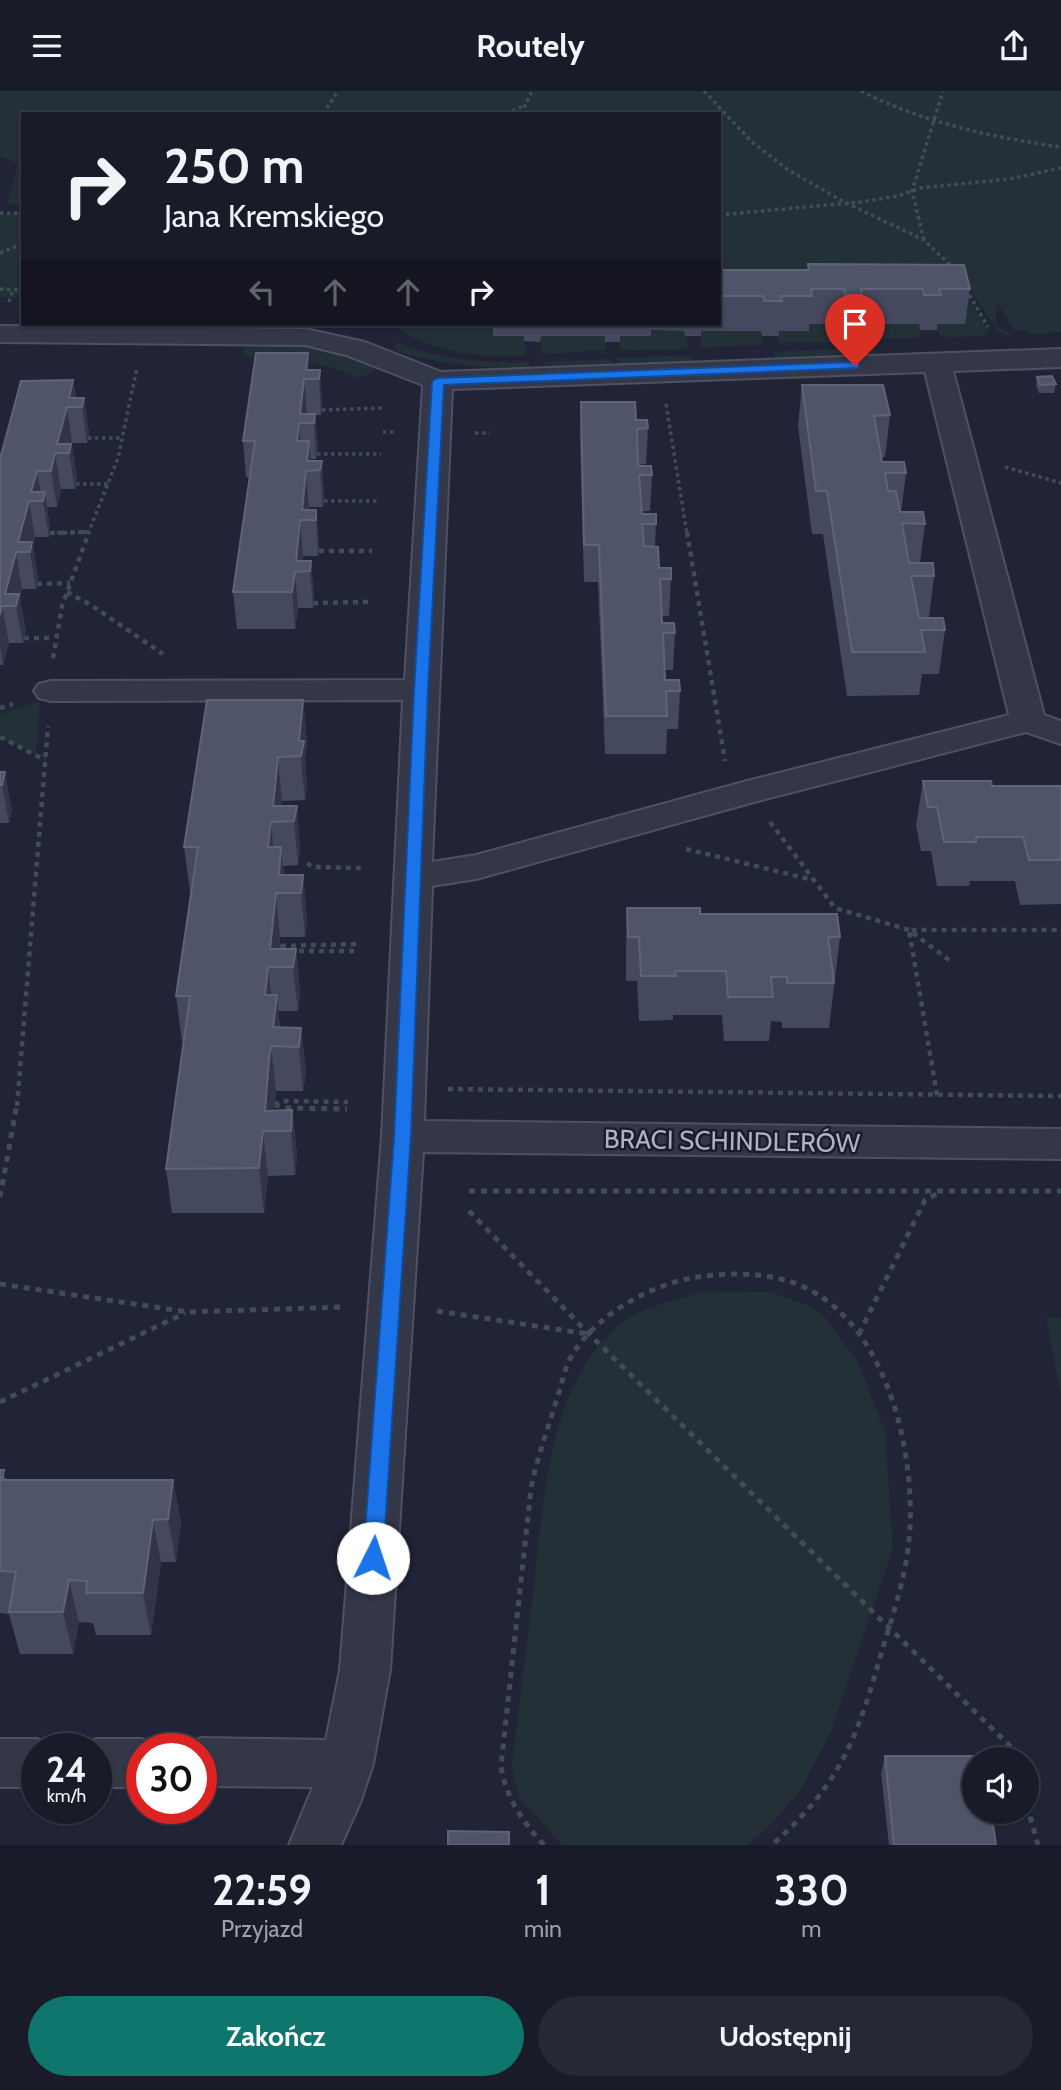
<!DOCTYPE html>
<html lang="pl">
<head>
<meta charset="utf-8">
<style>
	:root { --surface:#191b29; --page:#262835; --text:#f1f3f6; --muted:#9fa1a8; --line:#373946; --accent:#0f766e }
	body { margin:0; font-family:Cabin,sans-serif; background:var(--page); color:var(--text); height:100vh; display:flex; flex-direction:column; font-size:26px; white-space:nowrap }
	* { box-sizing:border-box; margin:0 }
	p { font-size:23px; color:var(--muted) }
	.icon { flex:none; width:38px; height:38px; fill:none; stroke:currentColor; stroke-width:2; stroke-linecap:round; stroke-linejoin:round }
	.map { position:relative; height:1754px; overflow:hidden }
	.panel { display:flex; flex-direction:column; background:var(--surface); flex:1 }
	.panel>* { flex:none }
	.hud { position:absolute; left:21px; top:21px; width:700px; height:214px; border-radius:0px; box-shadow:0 2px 5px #0004,0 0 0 2px var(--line); background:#191b29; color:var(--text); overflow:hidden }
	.controls { position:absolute; left:962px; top:1656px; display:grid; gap:14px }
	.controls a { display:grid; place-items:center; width:77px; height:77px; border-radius:50%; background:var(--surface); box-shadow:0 2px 5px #0004,0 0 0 2px var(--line); font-size:35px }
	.speed { position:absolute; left:21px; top:1642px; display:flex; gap:14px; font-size:35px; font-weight:700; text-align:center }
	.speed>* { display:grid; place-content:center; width:91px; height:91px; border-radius:50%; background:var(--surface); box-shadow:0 2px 5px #0004,0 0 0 2px var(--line); line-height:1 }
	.speed small { font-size:18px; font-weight:400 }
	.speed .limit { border:10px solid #d22; background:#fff; color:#111 }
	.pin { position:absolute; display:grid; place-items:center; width:60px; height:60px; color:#fff; margin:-72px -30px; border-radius:50% 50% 50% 0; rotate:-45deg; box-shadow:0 0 7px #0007 }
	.pin .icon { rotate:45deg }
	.me { position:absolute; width:77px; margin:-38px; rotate:4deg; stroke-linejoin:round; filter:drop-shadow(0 0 5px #0008) }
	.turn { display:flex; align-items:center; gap:24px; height:147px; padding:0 28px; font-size:32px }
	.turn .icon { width:91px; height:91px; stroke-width:2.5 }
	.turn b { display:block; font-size:49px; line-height:60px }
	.lanes { display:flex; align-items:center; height:66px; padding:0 28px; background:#0003; justify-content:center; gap:35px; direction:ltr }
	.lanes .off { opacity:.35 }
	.eta { display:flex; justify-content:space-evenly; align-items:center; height:119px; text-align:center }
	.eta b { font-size:42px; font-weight:800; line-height:49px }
	.cta { display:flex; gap:14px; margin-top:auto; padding:14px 28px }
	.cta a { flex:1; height:80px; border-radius:42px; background:var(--accent); color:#fff; font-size:28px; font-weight:800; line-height:80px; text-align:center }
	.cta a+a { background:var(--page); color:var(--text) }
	header { display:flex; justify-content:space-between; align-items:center; height:91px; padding:0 28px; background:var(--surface); font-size:32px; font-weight:800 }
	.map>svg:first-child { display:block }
	.green { fill:#233038 }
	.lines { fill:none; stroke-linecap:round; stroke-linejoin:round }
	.minor-casing { stroke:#4f5162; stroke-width:4 }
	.path-far2 { stroke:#404d56; stroke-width:3.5; stroke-dasharray:3.5 3.5; stroke-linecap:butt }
	.path-far1 { stroke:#404d56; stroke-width:4.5; stroke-dasharray:5 5; stroke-linecap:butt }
	.path { stroke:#404d56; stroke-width:5; stroke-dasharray:6 6; stroke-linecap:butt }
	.minor { fill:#343748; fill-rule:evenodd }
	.wall { fill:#45495f }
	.shaded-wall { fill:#32354a }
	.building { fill:#50546a; stroke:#5f6378; stroke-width:2 }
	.route { fill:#1a73e8; stroke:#114b97; stroke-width:2 }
	.labels { text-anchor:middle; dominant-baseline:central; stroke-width:5; stroke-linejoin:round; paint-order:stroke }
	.street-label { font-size:26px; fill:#afb1c4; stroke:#1a1c2c }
</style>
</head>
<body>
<header><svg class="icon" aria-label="menu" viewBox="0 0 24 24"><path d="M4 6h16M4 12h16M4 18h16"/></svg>Routely<svg class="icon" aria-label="share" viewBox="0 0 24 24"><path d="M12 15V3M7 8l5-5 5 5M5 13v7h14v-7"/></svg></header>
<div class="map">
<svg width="1061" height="1754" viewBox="0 0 1061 1754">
	<rect width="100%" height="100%" fill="#212437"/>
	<path class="green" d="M0,0H1061V241L1028,243L1025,239L1015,240L997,212L996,235L1008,241V244L998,240L964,190L955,188L989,240L984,245L941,246L935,233L719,213V23H23V114L7,113L18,73L0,65Z
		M23,121V215H17L20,207L0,206V124Z
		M400,233H493L494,245H524L526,264C479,267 441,263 400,239Z
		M808,233H840L844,251L778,252V240H808Z
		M857,233H919L921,246L862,250L858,248Z
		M651,239L684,240L689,255L685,258L619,259L620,245Z
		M700,240H761L764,253L704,257L701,256Z
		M540,245H605L606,259L544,263L541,262Z
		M396,251C443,269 480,272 529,271L531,277C484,278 443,274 398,261L395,257Z
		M244,252C290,253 330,256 373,275V281L359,287C320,269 285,266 243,266Z
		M874,257L876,263L775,267L773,261Z
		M691,264L693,270L618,273L617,267Z
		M612,268L613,274L545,277L544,271Z
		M40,610L36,664L0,646V623Z
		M706,1200L770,1201L807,1214L824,1225L858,1271L885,1341L893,1457L831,1641L800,1700L770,1734L747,1754H563L519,1707L512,1675C519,1617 526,1559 533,1501C544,1414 546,1297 618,1235C642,1215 677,1209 706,1200Z
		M1046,1226H1061V1305Z"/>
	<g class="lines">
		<g class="minor-casing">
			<path id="minor" d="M0,235L305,238L365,251L441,281L1061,258V276L953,280L1044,624L1061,630V653L1026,641L754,711L476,788L432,795L424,1030L1061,1038V1068L423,1061L390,1579L373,1673L360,1712L341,1754H289L313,1696L201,1695V1657H181L183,1654L201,1647L326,1649L340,1579L382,1045L403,609L51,610L39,607L34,600L39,593L51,590L405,589L423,294L346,264L305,254L0,251ZM925,281L1009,624L747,690L476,764L432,771L452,298Z
				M0,1648H37L55,1655L56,1657H37V1696H0Z
				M96,1648H142L160,1655L161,1657H142V1696H96V1657H77Z"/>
		</g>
		<path class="path-far2" d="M704,0L751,50L787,78L844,111L924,149L952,176
			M861,0C924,32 991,46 1061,56
			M323,23L338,0
			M506,23L523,15
			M521,23L532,0
			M0,122H23
			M719,124L860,111L898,105L920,97L1009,88L1061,77
			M924,149L912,100L943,0
			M0,162L23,153
			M0,198L23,199
			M966,198L988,236
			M9,211L13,198
			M666,313L687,443
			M322,319L383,317
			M383,341H396
			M475,342H490
			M88,347H122
			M317,363H381
			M1005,376L1061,392
			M76,393H108
			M324,410H377
			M50,442L90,441
			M88,443L118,367L137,277"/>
		<path class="path-far1" d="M687,441L725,670
			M50,442L90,441
			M319,460H372
			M37,493L70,492
			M67,501L91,514L163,563
			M313,512L368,511
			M24,547H54
			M53,567L62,515L89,441
			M0,617L13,613
			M0,646L45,669
			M770,731L835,817L909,839L953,872
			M686,758L813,789
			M307,772L313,776L361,777
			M280,855L293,860H356
			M281,855L357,853
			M448,998L1061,1005
			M937,1004L909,839H1061
			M274,1013L286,1010L348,1011
			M274,1013L278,1015
			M17,1015L48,635"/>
		<path class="path" d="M274,1013L285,1017L347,1018
			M469,1100H1061
			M0,1106L17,1013
			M469,1120L589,1243L1012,1657L1015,1668
			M0,1193L188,1221L345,1216
			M437,1220L588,1243
			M859,1243L925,1109L937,1103
			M0,1311L185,1222
			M1027,1714L1038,1754
			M544,1754C522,1730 506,1707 501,1675L531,1397C537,1367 547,1340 556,1311C562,1294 564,1276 574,1261C599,1222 652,1193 697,1186C733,1181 773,1181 806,1197C886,1236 914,1356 910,1437C908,1476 896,1514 885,1550C858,1642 846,1688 772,1754"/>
		<use href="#minor" class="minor"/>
	</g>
	<path class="wall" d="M808,173L970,198L965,233H937V239H920L919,233H859L858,239H841L840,233H809V240H779V245H762L761,240H701V245H685L684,240L651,239V245H620V251H605V245H541L540,251L524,250V245H493V233H719V179H808Z
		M308,262L309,279H320L322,315L321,324H315L318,359L316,368H311V370H322L324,406L323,416H309V419H316L319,455L318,465H303V470H311L314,507L313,517H298L295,538H237L233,501L250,386H246L243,350Z
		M1037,286L1056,293L1054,302H1039L1036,294Z
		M73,289L76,307H84L89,343L87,352H72V355L77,389L75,398H61L57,416H47L50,438L49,446H35L33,455L38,488L36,498H22L20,508L26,541L23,552H9L3,574H0V368Z
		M802,294L890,324L885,366H881L882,371L906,382L901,421L925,433L920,472L934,485L929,527L945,539L939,583H922L919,604L847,605L823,443H812L798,335Z
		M581,311L636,329L648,337L646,373L638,374L652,384L650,420H642V423L656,433L655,456L659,477L671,488L669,525H662V532L675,542L673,579H665V589L680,600L678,638H667L666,663H605L598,491H584L580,346Z
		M303,609L307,652L305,668L307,694L305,709L282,710V715H297L300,759L298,774L283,775L284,784H303L307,829L305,846H280L279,858H296L300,902L298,920H278L280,936L301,937L306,981L303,1000H276L273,1020L292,1019L297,1064L295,1084L268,1085L264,1122H172L166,1078L184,950H182L176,905L192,800H190L184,756Z
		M0,681L12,719L9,732H0Z
		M923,690L992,695H1061V813L1020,814L1015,790H970L969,795H937L931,760H921L916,734Z
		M627,817L700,823L840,846L829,937H782V931L771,930L769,950H724L722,924H673V929L639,930L637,890H626V861Z
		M0,1379L7,1389H173L181,1432L176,1471H161L151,1544H96L93,1532L79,1531L73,1563H20L9,1523L0,1522Z
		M885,1665L996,1754H889L881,1682Z"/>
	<path class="shaded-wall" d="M308,262L310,288L306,279Z
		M320,279L322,315L321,324L319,288Z
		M304,288L307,323H300Z
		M73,289L77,316L69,307Z
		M84,307L89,343L87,352L82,316Z
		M67,316L77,389L75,398L69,362L57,353Z
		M315,323L318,359L316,368L314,332Z
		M299,332L302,368L297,350Z
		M309,350L312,380L307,370Z
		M55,362L61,398L57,416L51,380Z
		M322,370L324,406L323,416L320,379Z
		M37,380L42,410L31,401Z
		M306,380L309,416L307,429L302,419Z
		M45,401L50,438L49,446L43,410Z
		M29,410L35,446L33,455L38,488L36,498L30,461L18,451Z
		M316,419L319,455L318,465L316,429Z
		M300,429L303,465L302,480L296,470Z
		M16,461L22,498L20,508L26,541L23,552L16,515L5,503Z
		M311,470L314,507L313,517L310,480Z
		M295,481L298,517L295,538L292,501Z
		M2,515L9,552L3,574L0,556V524Z
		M303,609L307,652L305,668L307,694L305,709L299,650Z
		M278,666L282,710L280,731L273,715Z
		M5,681L12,719L9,732L2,694Z
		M297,715L300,759L298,774L294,730Z
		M271,731L275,775L268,756Z
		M281,756L285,802L279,784Z
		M303,784L307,829L305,846L301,802Z
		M276,802L280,846L277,876L270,858Z
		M296,858L300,902L298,920L293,876Z
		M268,876L273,920L265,904Z
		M277,904L281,949L273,936Z
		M301,937L306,981L303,1000L299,956Z
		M271,955L276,1000L272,1040L265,1020L269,969Z
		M292,1019L297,1064L295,1084L291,1040Z
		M263,1040L268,1085L264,1122L259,1077Z
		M173,1389L181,1432L176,1471L168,1428Z
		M153,1429L161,1471L151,1544L143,1502Z
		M69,1489L79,1531L73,1563L63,1521Z"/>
	<path class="building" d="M808,173L964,174L970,198H939L941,204H924L923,198H861L862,204H845L844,198H811L812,205H781L782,210H764L763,205H719V179H809Z
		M256,262H308L306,279H320L319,288H304L300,323H315L314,332H299L297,350H309L307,370H322L320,379L306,380L302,419H316V429H300L296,470H311L310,480L295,481L292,501H233L255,350H243Z
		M1052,285L1056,293L1040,294L1037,286Z
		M73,289L69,307H84L82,316H67L57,353H71L69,362H55L51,380H37L31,401H45L44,406L43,410H29L18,451H32L30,461H16L5,503H19L16,515H2L0,524V368L21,290Z
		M802,294H883L890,324L874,325L882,371H904L906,382H885L888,400H896L900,421H923L925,433L902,432L909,472H933L934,485H911L919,527H943L945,539H921L925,561H852L827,400H816Z
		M581,311H635L636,329H647L648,337L637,338L638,375H651L652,384H639L642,423H656V433H642L644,455L658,456L659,477H671V488H660L662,532H674L675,542H663L665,589H679L680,600H666L667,625H606L599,454H584Z
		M207,609H303L299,650H304L301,665L278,666L273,715H297L294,730L271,731L268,756H281L279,784H303L301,802H276L270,858H296L293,876H268L265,904H277L273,936L301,937L299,956L271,955L269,969L265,1020L292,1019L291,1040H263L259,1077L166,1078L190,905H176L198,756H184Z
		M0,681H5L2,694H0Z
		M923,690H991L992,695H1061V769H1029L1023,746H976V751H944L937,716H928Z
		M627,817H700V823H837L840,846H828L834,892H787V886H771L773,906H728L726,880H675L676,885H641L639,846H628Z
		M0,1379H4L2,1389H173L168,1428L153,1429L143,1502H86L87,1490L69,1489L63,1521H9L16,1481L0,1480Z
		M885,1665H983V1668H975V1720H991L996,1754H894Z
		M448,1740L509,1741V1754H448Z"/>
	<path class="route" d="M855,271L859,272V277L444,294L428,599L411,1045L383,1467L380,1473L373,1476L366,1473L363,1467L394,1045L414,599L432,290L438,287Z"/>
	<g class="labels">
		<g class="street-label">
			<text transform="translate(732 1050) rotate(1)">BRACI SCHINDLERÓW</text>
		</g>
	</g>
</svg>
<div class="controls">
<a><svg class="icon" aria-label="sound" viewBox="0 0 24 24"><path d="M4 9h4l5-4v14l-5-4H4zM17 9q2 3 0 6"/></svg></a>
</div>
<div class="speed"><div>24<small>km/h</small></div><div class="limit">30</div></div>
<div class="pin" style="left:855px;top:275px;background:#d93025"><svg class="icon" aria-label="arrive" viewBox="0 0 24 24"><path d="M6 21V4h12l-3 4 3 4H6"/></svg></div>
<svg class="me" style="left:373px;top:1467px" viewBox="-20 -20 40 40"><circle r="19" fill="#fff"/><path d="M0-13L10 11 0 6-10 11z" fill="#1a73e8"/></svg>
<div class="hud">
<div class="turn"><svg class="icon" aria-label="right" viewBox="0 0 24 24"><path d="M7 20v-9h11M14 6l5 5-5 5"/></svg><div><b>250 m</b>Jana Kremskiego</div></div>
<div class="lanes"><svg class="icon off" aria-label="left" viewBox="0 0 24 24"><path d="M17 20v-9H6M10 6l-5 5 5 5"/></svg><svg class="icon off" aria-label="ahead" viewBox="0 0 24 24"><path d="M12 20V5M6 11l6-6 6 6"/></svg><svg class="icon off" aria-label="ahead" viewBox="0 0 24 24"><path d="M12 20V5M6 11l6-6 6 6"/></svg><svg class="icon" aria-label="right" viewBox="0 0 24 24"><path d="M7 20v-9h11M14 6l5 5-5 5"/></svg></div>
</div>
</div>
<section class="panel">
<div class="eta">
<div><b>22:59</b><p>Przyjazd</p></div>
<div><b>1</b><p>min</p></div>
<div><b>330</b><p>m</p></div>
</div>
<div class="cta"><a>Zakończ</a><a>Udostępnij</a></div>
</section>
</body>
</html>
